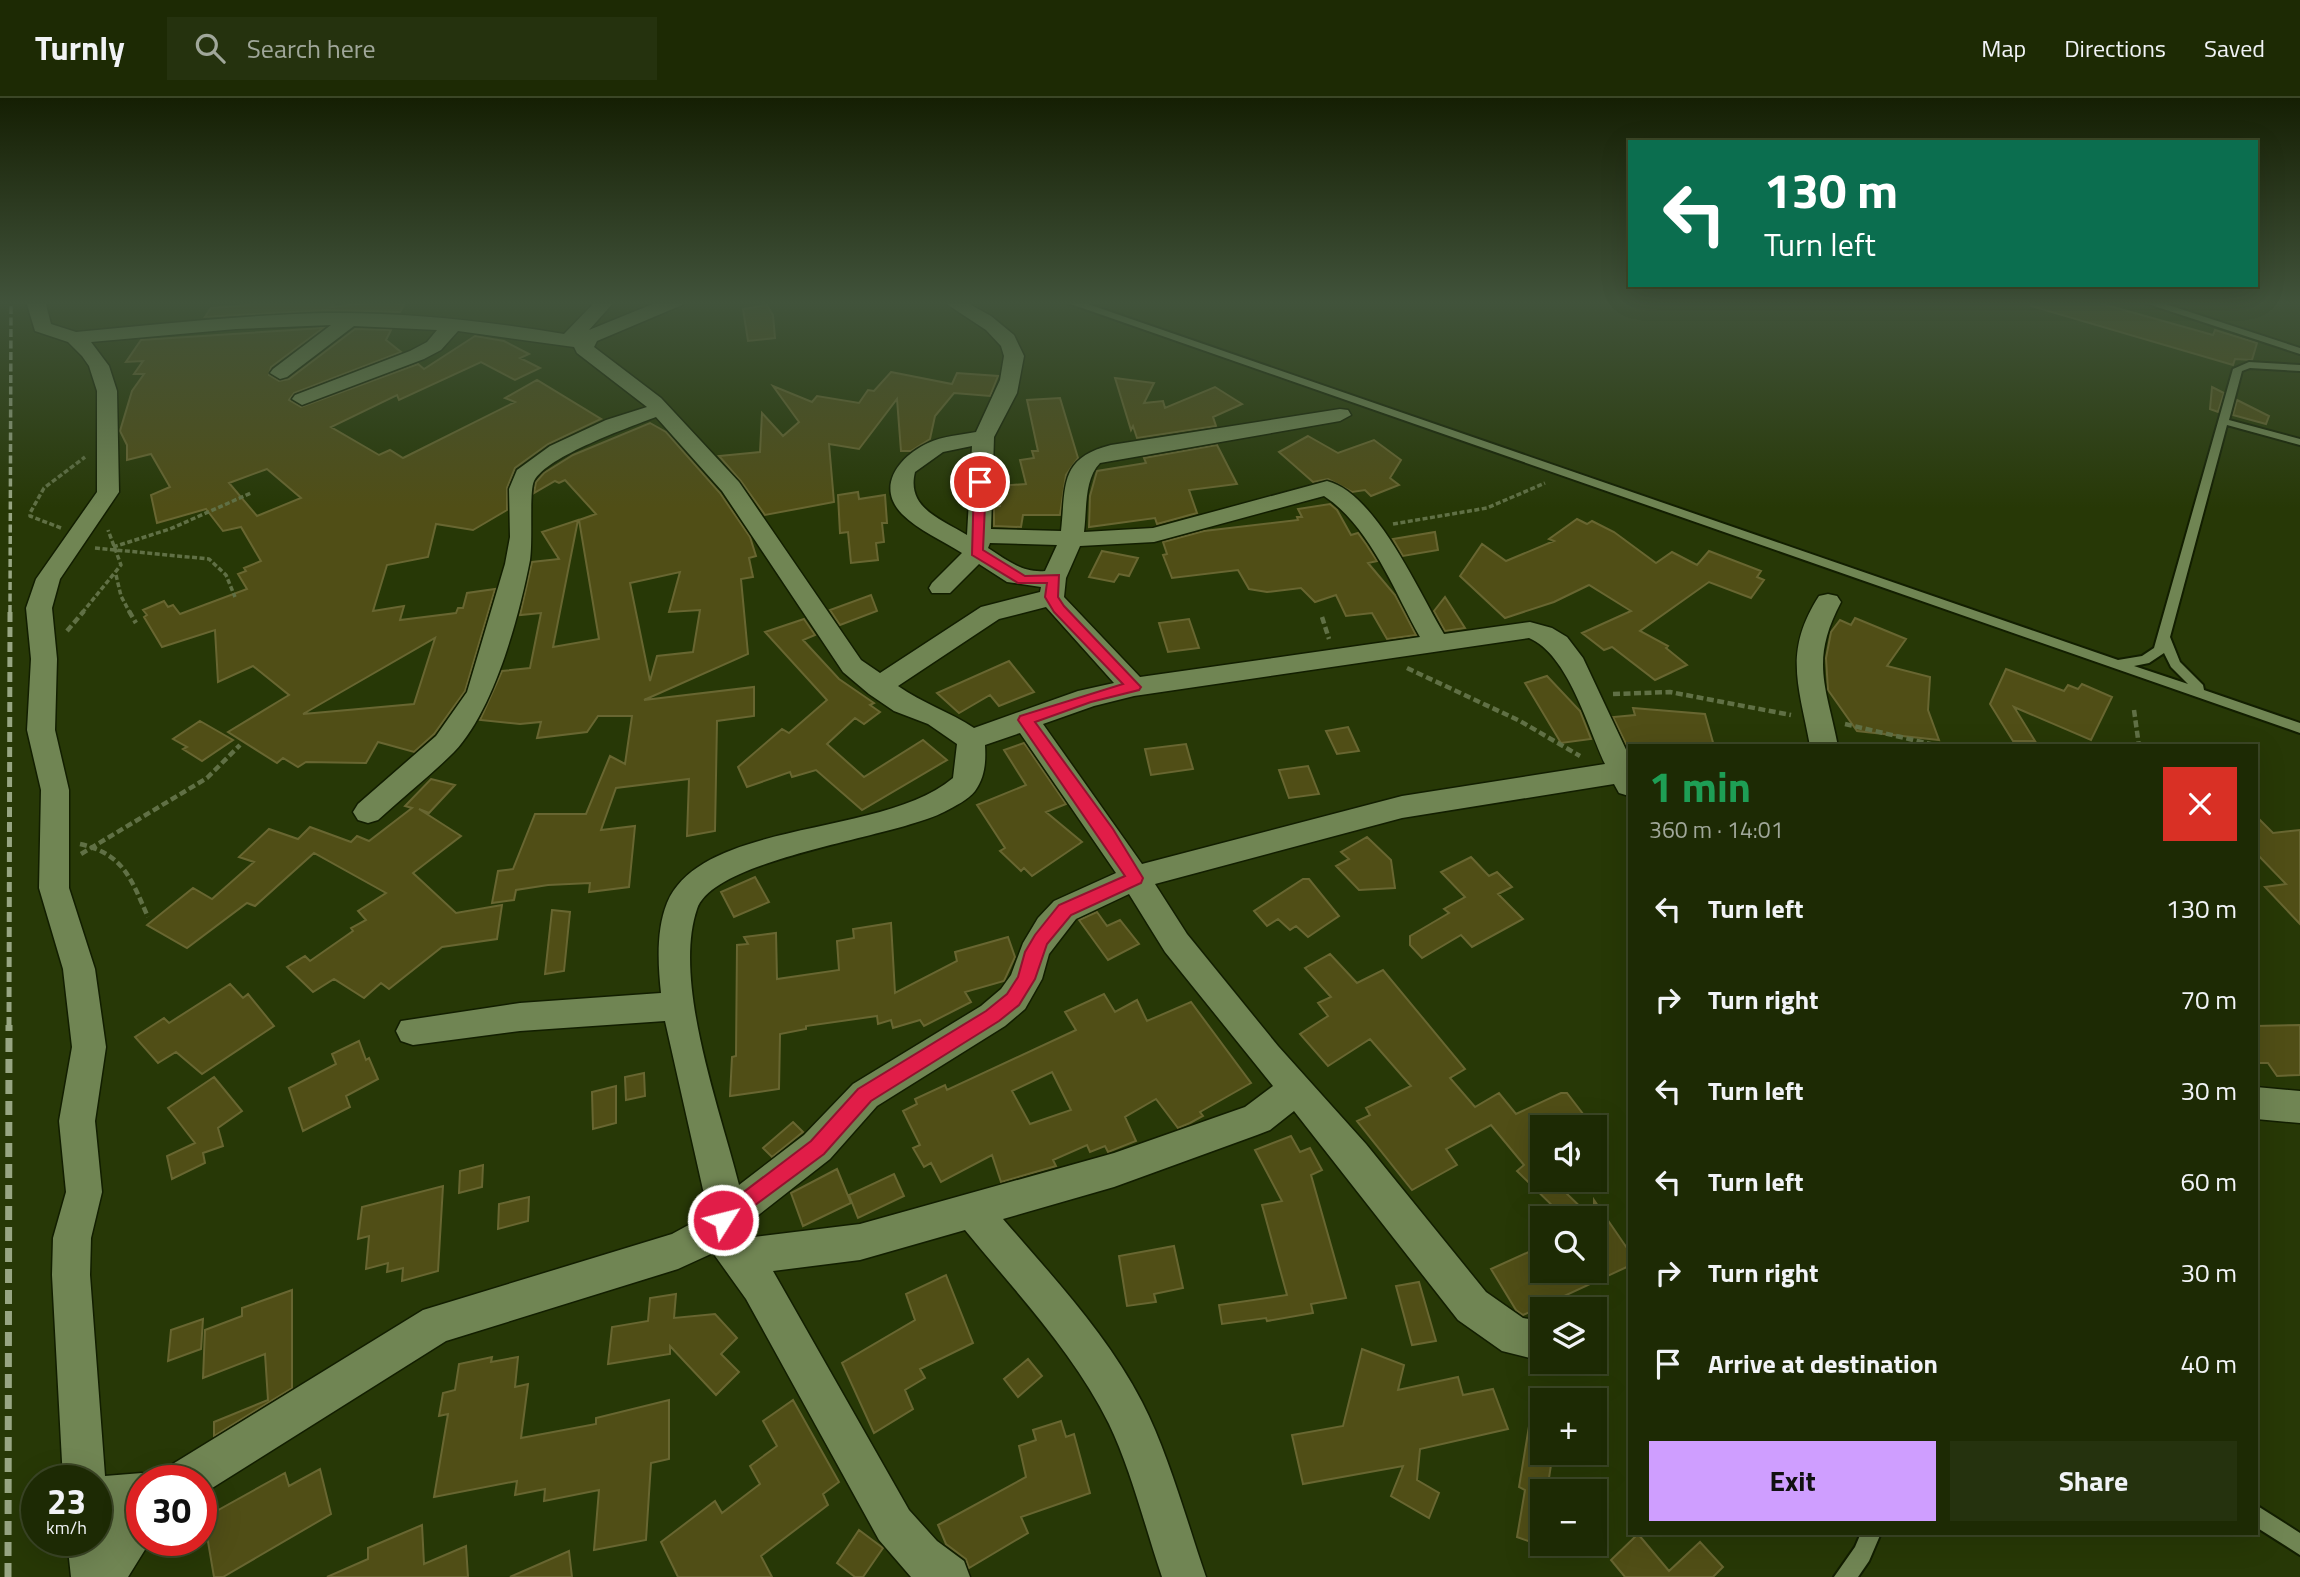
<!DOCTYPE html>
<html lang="en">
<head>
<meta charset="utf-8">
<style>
	:root { --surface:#1d2a04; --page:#25320e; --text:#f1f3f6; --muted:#a0a79a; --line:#3b4626; --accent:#cf9eff }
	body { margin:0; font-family:"Titillium Web",sans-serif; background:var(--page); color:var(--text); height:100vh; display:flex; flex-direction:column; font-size:26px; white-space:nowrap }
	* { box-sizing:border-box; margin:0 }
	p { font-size:23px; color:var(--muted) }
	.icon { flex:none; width:38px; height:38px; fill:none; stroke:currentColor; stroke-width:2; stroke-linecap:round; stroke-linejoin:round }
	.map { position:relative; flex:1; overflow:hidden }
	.sheet { position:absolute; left:1628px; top:646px; width:630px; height:791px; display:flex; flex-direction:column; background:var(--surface); border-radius:0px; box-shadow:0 7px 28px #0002,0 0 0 2px var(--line) }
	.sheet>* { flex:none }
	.guide { position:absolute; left:1628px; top:42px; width:630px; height:147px; border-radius:0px; box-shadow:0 7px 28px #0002,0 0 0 2px var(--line); background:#0b6e4f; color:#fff; overflow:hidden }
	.fabs { position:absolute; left:1530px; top:1017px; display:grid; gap:14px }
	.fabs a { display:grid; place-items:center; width:77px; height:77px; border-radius:0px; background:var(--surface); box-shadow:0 7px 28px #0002,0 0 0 2px var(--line); font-size:35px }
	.speed { position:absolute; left:21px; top:1367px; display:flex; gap:14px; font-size:35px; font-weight:700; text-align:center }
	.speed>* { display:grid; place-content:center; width:91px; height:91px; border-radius:50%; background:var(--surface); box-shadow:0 7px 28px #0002,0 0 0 2px var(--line); line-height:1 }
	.speed small { font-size:18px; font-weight:400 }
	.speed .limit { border:10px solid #d22; background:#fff; color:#111 }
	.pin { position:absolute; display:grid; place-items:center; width:60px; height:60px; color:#fff; margin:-30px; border:4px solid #fff; border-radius:50%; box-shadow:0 2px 7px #0007 }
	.me { position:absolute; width:77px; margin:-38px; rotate:54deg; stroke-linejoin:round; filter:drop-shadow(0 0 5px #0008) }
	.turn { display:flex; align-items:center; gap:24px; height:147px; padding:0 21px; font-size:32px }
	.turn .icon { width:91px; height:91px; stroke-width:2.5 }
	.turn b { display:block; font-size:49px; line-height:60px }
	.round { display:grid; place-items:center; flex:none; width:74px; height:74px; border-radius:0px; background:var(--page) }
	.overview { display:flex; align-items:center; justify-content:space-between; height:119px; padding:0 21px }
	h1 { font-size:42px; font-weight:700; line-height:52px; color:#1e9e55 }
	.button { display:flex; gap:14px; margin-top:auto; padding:14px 21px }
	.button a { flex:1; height:80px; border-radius:0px; background:var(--accent); color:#111; font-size:28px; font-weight:700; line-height:80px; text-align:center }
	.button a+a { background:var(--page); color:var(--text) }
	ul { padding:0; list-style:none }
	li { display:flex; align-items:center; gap:21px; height:91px; padding:0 21px }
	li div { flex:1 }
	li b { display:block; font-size:26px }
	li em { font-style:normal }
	header { display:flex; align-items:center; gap:42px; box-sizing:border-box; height:98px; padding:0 35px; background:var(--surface); border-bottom:2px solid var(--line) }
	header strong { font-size:33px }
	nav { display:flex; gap:38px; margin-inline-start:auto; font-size:24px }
	.search { width:490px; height:63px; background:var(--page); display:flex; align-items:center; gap:18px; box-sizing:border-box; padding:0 24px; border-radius:0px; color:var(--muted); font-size:26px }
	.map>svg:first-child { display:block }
	.building { fill:#504e16; stroke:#686631; stroke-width:2; fill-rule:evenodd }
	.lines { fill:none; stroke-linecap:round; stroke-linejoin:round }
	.service-casing { stroke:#121e00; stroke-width:4 }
	.minor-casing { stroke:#121e00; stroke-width:3 }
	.path-far1 { stroke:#607045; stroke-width:3.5; stroke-dasharray:5 2.5; stroke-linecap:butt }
	.path { stroke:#607045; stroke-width:4.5; stroke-dasharray:7 3.5; stroke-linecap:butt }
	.service { fill:#708553; fill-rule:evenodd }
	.minor { fill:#708553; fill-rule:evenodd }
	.rail-far2 { stroke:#98a683; stroke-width:3.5; stroke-dasharray:8 3.5; stroke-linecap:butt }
	.rail-far1 { stroke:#98a683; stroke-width:5; stroke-dasharray:10 5; stroke-linecap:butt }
	.rail { stroke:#98a683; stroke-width:7; stroke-dasharray:14 7; stroke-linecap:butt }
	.route { fill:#e11d48; stroke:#92132f; stroke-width:2 }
</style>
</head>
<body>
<header>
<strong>Turnly</strong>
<div class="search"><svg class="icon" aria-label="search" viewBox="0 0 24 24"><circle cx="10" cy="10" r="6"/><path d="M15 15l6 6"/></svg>Search here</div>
<nav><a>Map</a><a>Directions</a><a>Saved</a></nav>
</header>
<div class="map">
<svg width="2300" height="1479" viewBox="0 0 2300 1479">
	<rect width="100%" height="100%" fill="#273806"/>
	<path class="building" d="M252,203H336L331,209L387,203L404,207L400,214L326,212L205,219L211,210L250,207Z
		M2032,203H2092L2213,237L2215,232L2257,245L2252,262L2235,261L2233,267L2031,208Z
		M767,207L773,217L775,240L748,243L743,211Z
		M323,230L271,269L269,277L279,283L289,281L355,231L391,232L386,242L401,254L294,295L289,302L301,309L418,266L424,271L475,238L504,243L529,256L520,260L540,270L515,282L481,264L399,302L397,297L331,329L379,357L390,352L403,360L515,304L505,300L537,282L601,321L548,346L515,370L507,390V412L473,432L436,426L428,459L387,467L373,513L404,508L400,522L456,515L458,510H463L467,495L495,491L465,593L434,636L414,654L378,644L366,665L306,664L298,669L283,660L277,665L228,634L289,597L253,568L218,584L215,532L162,549L144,519L147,517L143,512L164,503L168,509L173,507L180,516L247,491L238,476L246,473L244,470L261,463L241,429L223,433L206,411L157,425L151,397L170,389L151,356L127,362V347L120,333L132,293L144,276H134L143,263L126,264L141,242ZM267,371L301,400L257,418L229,385ZM435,540L414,606L303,616Z
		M891,274L952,286L957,275L998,278L990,298L954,295L935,318L930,341L911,353H901L897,301L859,351L829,346L834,404L765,417L741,383L719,358L760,354L762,315L783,338L799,324L773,288L812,304L817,298L859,305L868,292L874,293Z
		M1115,280L1154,285L1144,305L1163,303L1165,310L1215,289L1242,306L1213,319L1216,328L1137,340L1133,328L1131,332Z
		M2212,289L2224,295L2218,314L2210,311Z
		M1060,300L1078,360L1066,377L1060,417H1023L1021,429L994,428V408H1000L999,388L1026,386L1020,362L1034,360L1032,353H1038L1027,302Z
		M2237,302L2269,318L2266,326L2233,317Z
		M650,325L666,334L720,395L750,439L756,458L749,460L753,479L741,481L748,556L644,602L754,589V618L717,623L715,733L687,738L689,681L616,690L601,732L635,728L629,789L589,794L590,785L548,787L516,792L514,802L492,805L498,773L513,771L535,716H586L610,658L625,666L632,618H598L587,634L537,640L541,624L520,626L480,622L502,573L530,570L541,515L520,517L532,464L559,461L542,434L578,422L553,549L599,541L579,422L596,416L565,382L559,385L555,383L534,395L536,384L544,375L573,357ZM680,474L669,514L700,512L693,554L657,558L650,583L630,485Z
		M1308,338L1338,355L1374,342L1401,362L1390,380L1399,387L1371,398L1365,392L1352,394L1328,381L1313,384L1279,354Z
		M1217,347L1237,386L1189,392L1197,415L1157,426L1155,420L1089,429L1090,398L1097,373L1146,365L1144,360Z
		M858,394L859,401L885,397L887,425H882L884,444L876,445L878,462L851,465L848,434L840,435L838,397Z
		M1330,406L1337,412L1351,437L1358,435L1366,446L1377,463L1368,465L1395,497L1416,537L1387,541L1372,515L1346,518L1336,497L1315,504L1301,490L1267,494L1249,491L1238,472L1172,480L1163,457L1167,456L1163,444L1204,433L1298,422L1297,419H1302L1298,411Z
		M1577,421L1587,426L1592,423L1614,434L1656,465L1672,454L1697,467L1709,453L1761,473L1757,479L1764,482L1751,500L1709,484L1640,533L1668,548L1666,550L1687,567L1655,582L1612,549L1604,552L1582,535L1631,513L1589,487L1554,504L1505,520L1460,478L1482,446L1506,463L1554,443L1549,441Z
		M1435,434L1438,452L1403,458L1393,441Z
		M1102,453L1138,460L1129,478L1119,476L1114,484L1089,479Z
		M871,497L877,513L840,527L830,512Z
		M1445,499L1465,530L1445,533L1434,513Z
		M1855,520L1906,541L1887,568L1930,579L1928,612L1939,642L1857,633L1828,592L1826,560L1831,534L1840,522L1851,527Z
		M804,521L815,537L803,542L839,581L874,605L870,607L880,614L864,626L855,620L827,646L864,679L923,642L947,662L862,712L816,672L792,679L790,674L747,689L738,669L782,631L789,635L827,602L765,534Z
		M1189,521L1199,550L1168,554L1159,525Z
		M1009,563L1034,594L999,608L990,597L959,615L937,595Z
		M2006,571L2064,593L2068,587L2078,591L2082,586L2112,599L2091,642L2014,609L2035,643H2013L1990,606Z
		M1547,578L1580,613L1591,641L1561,645L1525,585Z
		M1633,610L1705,616L1714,648H1627L1613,619L1635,617Z
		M200,623L233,642L202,663L183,651L187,649L173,641Z
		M1348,629L1359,653L1337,656L1326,633Z
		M1024,645L1066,706L1046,714L1082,744L1032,778L1024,770L1021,773L1000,753L1005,750L977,707L1026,687L1004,652Z
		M1186,646L1193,671L1151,677L1145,651Z
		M1308,668L1319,696L1289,700L1279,672Z
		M431,681L455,687L429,715L419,711L461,738L413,775L456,815L502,807L497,841L442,849L389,891L381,885L364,900L334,881L313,894L287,869L305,858L310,863L353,833L351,830L366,822L358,813L386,795L314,755L255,808L247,805L187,850L147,827L193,790L212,801L254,764L239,759L269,731L298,741L310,729L351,744L357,738L369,743L412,710L405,708Z
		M2256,718L2273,735L2300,732V826L2265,789L2286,786L2256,755Z
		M1367,739L1391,762L1395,790L1359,792L1336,768L1349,761L1341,754Z
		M1471,759L1489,778L1497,774L1512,789L1498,796L1523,821L1472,849L1461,837L1422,860L1410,847V838L1449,815L1444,811L1465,799L1441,774Z
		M755,779L769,804L734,819L721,794Z
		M1303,781H1309L1339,818L1308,839L1296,828L1290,832L1278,821L1267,828L1254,813Z
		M552,812L570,814L564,873L545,876Z
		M1097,814L1107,828L1120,822L1139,846L1108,862L1079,822Z
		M891,825L895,895L957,863L955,854L1008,839L1015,859L1004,883L965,894L971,904L924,928L920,922L893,930L891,922L878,926L877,918L806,928V931L780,936L779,991L730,998L732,959L736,958L737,847L748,846L744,839L776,835L777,881L839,872L837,843L854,840L853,831Z
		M1330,856L1357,885L1383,872L1465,971L1450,980L1475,1009L1499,995L1516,1016L1561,995H1567L1593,1029H1542V1065L1537,1067L1542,1071V1082H1587L1566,1095L1592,1120H1565L1517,1073L1524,1067L1491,1027L1446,1051L1457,1067L1412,1092L1357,1023L1370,1017L1366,1010L1411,988L1370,941L1328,968L1300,936L1328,918L1318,905L1331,899L1305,870Z
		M230,886L243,900L248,896L274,928L202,976L176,954L158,965L135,939L164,920L169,925Z
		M1104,896L1115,914L1137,902L1147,923L1191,904L1251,985L1200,1014L1203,1018L1190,1025L1178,1030L1156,1001L1125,1019L1136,1043L1108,1054L1105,1048L1090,1054L1087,1047L1053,1062L1056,1068L1001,1084L992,1057L941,1084L931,1065L924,1069L913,1050L920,1047L903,1013L917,1006L915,1001L945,987L947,992L1076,932L1065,914ZM1052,974L1071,1012L1030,1026L1012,993Z
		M2300,927V977L2277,978L2268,965H2256V928Z
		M359,943L366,962L369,960L378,981L346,998L350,1009L303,1033L289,990L336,966L332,956Z
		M644,975L645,998L626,1002L625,979Z
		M214,979L242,1013L218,1030L223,1048L203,1055L205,1065L172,1081L167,1058L195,1045L168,1010Z
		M616,988V1025L593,1031L592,994Z
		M793,1024L803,1034L772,1059L763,1050Z
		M1291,1038L1300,1054L1310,1050L1322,1072L1311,1077L1346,1200L1311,1206L1313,1215L1267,1223L1266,1220L1222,1226L1219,1207L1287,1197L1262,1107L1282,1103L1255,1052Z
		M483,1067L482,1089L459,1095L460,1073Z
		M837,1071L851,1105L803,1128L791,1095Z
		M894,1076L904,1098L858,1120L849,1097Z
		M443,1088L438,1173L402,1183L403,1170L387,1174L388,1165L366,1171L369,1138L358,1141L362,1109Z
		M529,1099L528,1123L498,1131L499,1106Z
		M1594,1102L1629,1153V1168L1523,1217L1516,1212L1491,1171L1542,1148V1172H1594Z
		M1174,1148L1183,1190L1154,1196L1156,1204L1127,1208L1119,1158Z
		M946,1177L973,1245L920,1271L925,1280L905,1292L913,1311L874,1335L842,1265L915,1222L906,1196Z
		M1419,1184L1436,1243L1412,1247L1396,1188Z
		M292,1192V1290L214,1338V1324L268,1302L265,1256L203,1280L205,1232L242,1218V1210Z
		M676,1196L674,1220L715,1216L737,1240L721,1256L739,1274L716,1297L670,1248V1256L608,1266L612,1229L648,1223L650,1200Z
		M203,1221L201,1251L168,1263L171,1232Z
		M1362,1251L1404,1267L1398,1292L1458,1279L1463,1297L1493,1291L1508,1331L1420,1351L1417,1382L1439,1395L1429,1420L1391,1398L1403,1368L1303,1386L1292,1337L1343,1328Z
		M492,1259L491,1264L518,1259L515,1289L528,1286L521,1340L596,1326V1320L669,1302V1361L651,1365L646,1442L594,1452L599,1392L544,1403L545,1391L515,1397L517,1383L434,1399L448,1316L439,1318L443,1295L455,1292L459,1266Z
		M1028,1261L1042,1278L1018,1299L1004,1281Z
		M793,1302L839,1384L823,1396L828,1407L761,1458L772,1479H678L661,1444L715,1403L722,1415L760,1386L750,1368L777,1348L763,1323Z
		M1531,1316L1542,1317V1354H1553L1547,1393H1542L1539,1447L1517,1439L1525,1392L1519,1389Z
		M1061,1323L1066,1339L1074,1336L1090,1395L1021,1419L1028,1435L969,1470L966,1461L946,1446L938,1427L1026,1379L1019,1348L1036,1342L1033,1332Z
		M320,1371L331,1416L223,1479H214L204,1420L285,1375L289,1388Z
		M422,1427L424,1466L466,1448L468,1479H327L368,1461V1450Z
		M859,1432L883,1450L863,1479H855L837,1465Z
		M1638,1436L1669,1473L1700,1444L1723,1469L1713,1479H1625L1611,1462Z
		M569,1453L572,1479H510Z"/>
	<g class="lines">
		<g class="service-casing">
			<path id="service" d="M1067,203H1079L2118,562L2142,558L2154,550L2233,271L2249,264L2300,267V273L2250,270L2242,273L2229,322L2300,341V347L2227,327L2170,539L2180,564L2203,587L2204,592L2300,625V635L1068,205ZM2164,555L2171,569L2188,586L2134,568L2149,565Z
				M2144,203H2156L2300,250V256L2145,205Z
				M2256,1407L2300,1435V1457L2256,1429Z
				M1861,1435H1881L1869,1463L1858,1479H1834L1855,1449Z"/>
		</g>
		<g class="minor-casing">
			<path id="minor" d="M26,203H45L51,226L76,234C159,226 242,217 326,215C406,214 485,223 564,236L596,203H615L589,232L660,203H684L682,207L597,243L594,249L661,300L739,384L861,562L880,575L981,509L1040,494L1041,489L1007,484L979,466L950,495H932L929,490L932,485L962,455C943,443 918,432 902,416C875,388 900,358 928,345C942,338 961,337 976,334L1000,282L1004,258L1001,248L986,232L942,203H964L991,218L1014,237L1024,258L1017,295L994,339L991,431L1061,433C1066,387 1059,360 1111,347L1340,311L1348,312L1351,317L1340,323L1100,365C1084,381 1087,412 1084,434L1153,430L1327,383C1376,395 1419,495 1444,536L1530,524L1552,530L1567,539L1583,560L1629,658V698L1619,695L1614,686L1402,720L1155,786L1187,836L1278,948L1366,1046L1486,1194L1523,1220L1542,1223V1263L1502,1253L1458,1222L1294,1013L1270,1032L1257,1037L1114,1089L1003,1121C1052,1178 1107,1236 1142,1304C1168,1354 1187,1424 1206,1479H1162C1146,1432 1130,1369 1109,1326C1074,1255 1015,1193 965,1132L860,1162L773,1173L909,1412L937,1443L964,1463L970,1479H911L879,1442L746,1201L713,1155L678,1171L446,1243L201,1397V1382H165L171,1367L423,1212L672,1136L705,1118L706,1105L665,923L520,933L413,947L401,943L396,933L401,923L520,905L661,895C658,867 656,832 667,805C702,721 885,739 953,680L957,646L928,626L894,613L869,596L843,574L722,393L656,319C630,329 547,358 534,383C529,393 533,443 530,462C519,519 494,612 454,654C430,678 403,699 378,722L368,725L358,722L353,714L358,706L436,638L467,594L505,466L510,439L509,391L517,372L550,348L606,322L647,309L577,255L574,249L458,233L441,252L424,261L302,307L292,301L295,297L410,253L427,244L437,232L354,228L287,279L280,281L270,275L273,271L331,227L236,231L91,244L109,268L117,293L119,394L60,481L52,510L57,561L55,632L69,692V790L95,871L106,949L95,1023L102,1094L91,1140L90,1177L105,1378L142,1375L158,1382H142V1442H151L128,1479H71L67,1442H96V1423L106,1430L113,1421L96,1419V1382H63L52,1177L53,1140L66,1094L59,1023L72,949L63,871L39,790L41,692L27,632L31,561L26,510L36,481L97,394V293L89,268L82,258L68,244L35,233ZM972,348L967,437C941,421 906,410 915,374L943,354ZM1324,398C1370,428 1394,493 1420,539L1140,579L1064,499L1066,480L1080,448L1154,444ZM990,445L1057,447L1045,473C1022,475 1007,462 988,450ZM1046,509L1114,585L1078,593L974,630C950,614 922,605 898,588L999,521ZM1529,540C1568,556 1588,630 1605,666L1402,698L1142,766L1043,626L1094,608L1134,598ZM1020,635L1116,775L1054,803L1038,820L1023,845L1011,877L1001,891L981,908L853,986L804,1037L739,1087C721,1014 672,884 697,811C714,760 893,740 944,714C955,708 968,702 975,693C985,679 986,664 985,647ZM1129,796L1165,854L1273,988L1245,1009L1114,1055L860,1126L746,1140L738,1133L830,1061L877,1008L1005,928L1025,911L1042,881L1049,856L1076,821Z
				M1828,496L1837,498L1841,504C1810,563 1826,587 1838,648H1810C1799,588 1783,554 1819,498Z
				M2256,989L2300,993V1025L2256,1021Z"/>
		</g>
		<path class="path-far1" d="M1393,426L1487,410L1545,385
			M61,430L30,418V415L44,390L85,359
			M113,449L170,431L251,395
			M95,450L209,461L226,477L235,499
			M116,477L121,498L130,515
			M82,515L121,467L108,432"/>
		<path class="path" d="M129,513L136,525
			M1322,519L1329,541
			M67,533L84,513
			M1407,570L1520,623L1580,658
			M1613,596L1670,594L1791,617
			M2134,612L2139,648
			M1845,626L1939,648
			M80,746C124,756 131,781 148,819
			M81,756L207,680L240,647"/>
		<use href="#service" class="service"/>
		<use href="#minor" class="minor"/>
		<path class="rail-far2" d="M10,515L11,203"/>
		<path class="rail-far1" d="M9,929L10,513"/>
		<path class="rail" d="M8,1479L9,927"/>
	</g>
	<linearGradient id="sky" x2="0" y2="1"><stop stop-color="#151f03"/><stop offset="0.5" stop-color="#41533b"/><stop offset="1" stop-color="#41533b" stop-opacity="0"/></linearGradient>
	<rect width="2300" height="410" fill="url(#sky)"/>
	<path class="route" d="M980,381L986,384L983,452L1025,478L1059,477L1058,499L1064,508L1141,589L1139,592L1091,604L1035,624L1113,731L1143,780L1141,785L1071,817L1047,846L1035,881L1019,907L999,923L871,1003L824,1056L723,1131L716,1129L713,1122L716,1115L811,1043L858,991L986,913L1007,896L1018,879L1025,854L1035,837L1059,807L1125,778L1018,622L1020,618L1123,586L1054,514L1045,499L1047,485H1018L972,457L974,384Z"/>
</svg>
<div class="fabs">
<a><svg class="icon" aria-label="sound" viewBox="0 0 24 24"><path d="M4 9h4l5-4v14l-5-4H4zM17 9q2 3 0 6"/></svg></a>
<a><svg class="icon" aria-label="search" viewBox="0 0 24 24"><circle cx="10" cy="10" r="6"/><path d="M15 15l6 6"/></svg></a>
<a><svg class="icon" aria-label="layers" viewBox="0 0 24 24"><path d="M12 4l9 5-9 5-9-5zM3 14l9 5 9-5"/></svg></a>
<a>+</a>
<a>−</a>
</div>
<div class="speed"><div>23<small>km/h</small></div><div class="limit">30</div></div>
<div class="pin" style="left:980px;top:384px;background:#d93025"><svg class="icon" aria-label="arrive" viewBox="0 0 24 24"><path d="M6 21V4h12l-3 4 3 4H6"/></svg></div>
<svg class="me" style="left:723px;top:1122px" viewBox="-20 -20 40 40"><circle r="17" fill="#e11d48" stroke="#fff" stroke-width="3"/><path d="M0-11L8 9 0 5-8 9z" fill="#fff"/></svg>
<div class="guide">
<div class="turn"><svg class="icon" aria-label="left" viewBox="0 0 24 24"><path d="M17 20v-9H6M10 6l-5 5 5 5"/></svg><div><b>130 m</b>Turn left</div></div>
</div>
<section class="sheet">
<div class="overview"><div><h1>1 min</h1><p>360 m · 14:01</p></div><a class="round" style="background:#d93025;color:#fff"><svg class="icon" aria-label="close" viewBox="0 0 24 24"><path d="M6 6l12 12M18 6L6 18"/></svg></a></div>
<ul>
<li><svg class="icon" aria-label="left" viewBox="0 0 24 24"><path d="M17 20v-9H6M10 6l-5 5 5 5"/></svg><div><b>Turn left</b></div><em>130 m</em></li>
<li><svg class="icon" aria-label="right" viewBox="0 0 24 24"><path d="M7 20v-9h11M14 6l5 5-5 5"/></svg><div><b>Turn right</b></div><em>70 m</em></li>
<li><svg class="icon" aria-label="left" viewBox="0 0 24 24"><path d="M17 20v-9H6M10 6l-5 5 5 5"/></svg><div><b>Turn left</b></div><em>30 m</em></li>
<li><svg class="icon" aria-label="left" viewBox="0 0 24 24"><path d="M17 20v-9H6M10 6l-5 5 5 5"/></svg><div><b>Turn left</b></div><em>60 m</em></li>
<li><svg class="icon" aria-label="right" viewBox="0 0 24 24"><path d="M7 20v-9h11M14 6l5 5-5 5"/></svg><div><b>Turn right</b></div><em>30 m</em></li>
<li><svg class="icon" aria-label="arrive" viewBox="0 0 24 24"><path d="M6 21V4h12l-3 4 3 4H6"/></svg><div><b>Arrive at destination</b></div><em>40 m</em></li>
</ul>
<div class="button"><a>Exit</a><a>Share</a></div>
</section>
</div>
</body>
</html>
